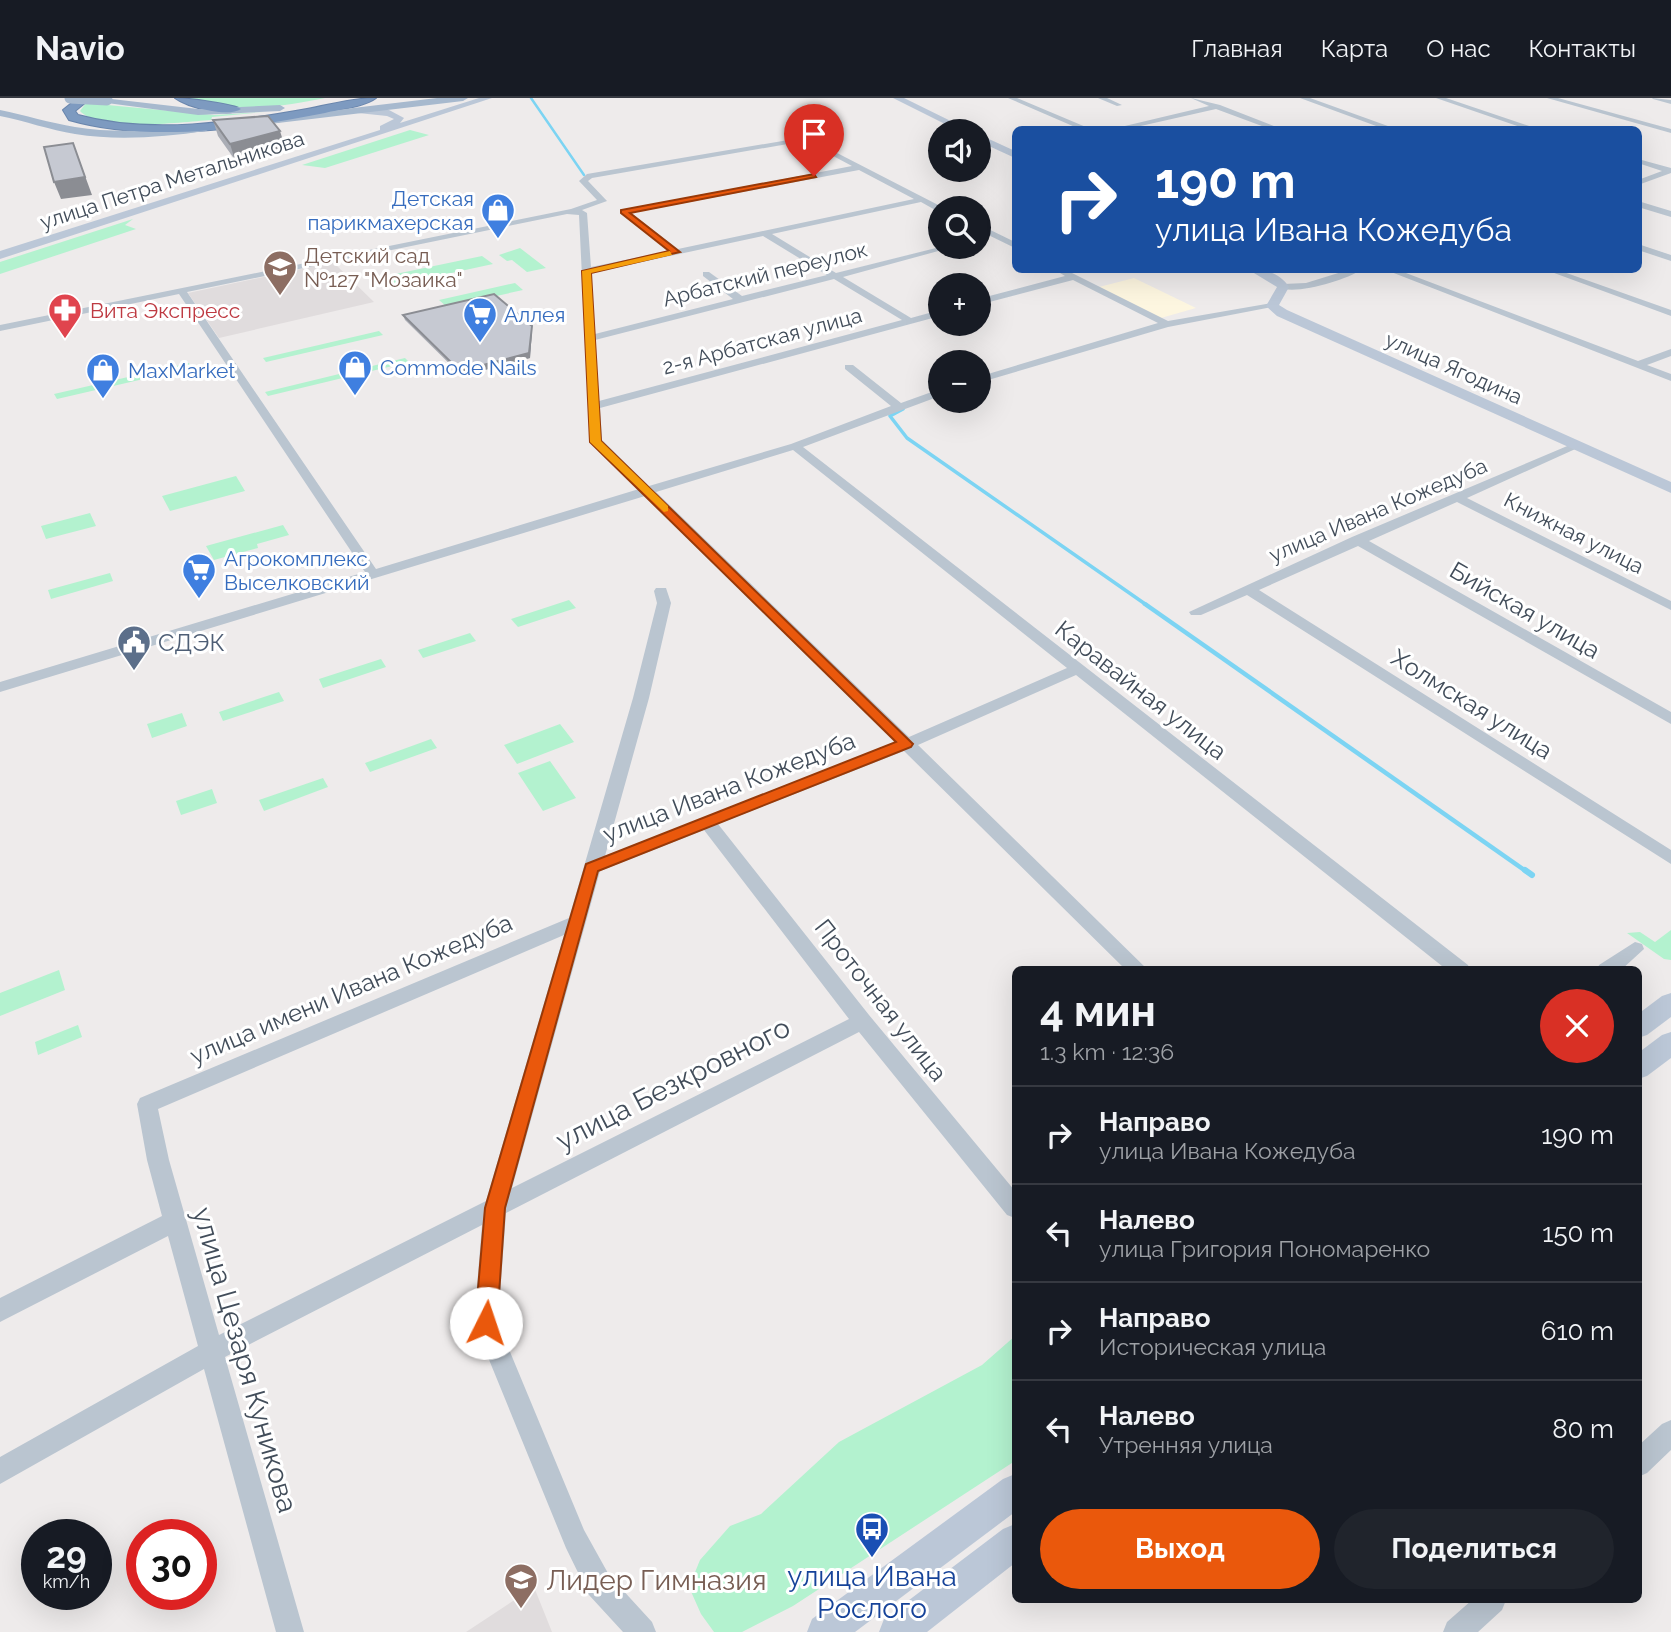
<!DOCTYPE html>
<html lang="ru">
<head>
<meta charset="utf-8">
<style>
	:root { --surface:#171b24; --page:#20242c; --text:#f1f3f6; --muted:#9ea1a6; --line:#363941; --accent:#ea580c }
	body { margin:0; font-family:Raleway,sans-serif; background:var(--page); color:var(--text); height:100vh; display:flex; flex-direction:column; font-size:26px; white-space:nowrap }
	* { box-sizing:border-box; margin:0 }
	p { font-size:23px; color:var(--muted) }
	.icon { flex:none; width:38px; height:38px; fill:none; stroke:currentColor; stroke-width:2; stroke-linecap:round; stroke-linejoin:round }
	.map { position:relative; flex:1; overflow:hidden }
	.panel { position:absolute; left:1012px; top:868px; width:630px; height:637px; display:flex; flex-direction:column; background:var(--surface); border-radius:10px; box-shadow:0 7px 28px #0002 }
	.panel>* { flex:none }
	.banner { position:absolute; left:1012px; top:28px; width:630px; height:147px; border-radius:10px; box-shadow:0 7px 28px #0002; background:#1a4fa0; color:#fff; overflow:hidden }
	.tools { position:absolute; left:928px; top:21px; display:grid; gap:14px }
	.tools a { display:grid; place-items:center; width:63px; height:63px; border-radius:50%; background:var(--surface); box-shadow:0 7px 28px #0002; font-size:35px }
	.speed { position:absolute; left:21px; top:1421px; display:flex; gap:14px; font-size:35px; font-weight:700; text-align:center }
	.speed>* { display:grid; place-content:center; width:91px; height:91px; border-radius:50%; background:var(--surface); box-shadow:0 7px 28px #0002; line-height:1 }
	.speed small { font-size:18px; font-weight:400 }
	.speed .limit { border:10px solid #d22; background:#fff; color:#111 }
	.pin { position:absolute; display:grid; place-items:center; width:60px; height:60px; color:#fff; margin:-72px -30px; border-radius:50% 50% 50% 0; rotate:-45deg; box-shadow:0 0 7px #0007 }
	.pin .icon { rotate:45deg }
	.me { position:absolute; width:77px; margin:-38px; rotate:4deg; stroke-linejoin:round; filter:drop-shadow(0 0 5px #0008) }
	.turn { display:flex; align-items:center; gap:24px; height:147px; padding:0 28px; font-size:32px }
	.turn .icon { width:91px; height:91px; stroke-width:2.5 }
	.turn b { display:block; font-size:49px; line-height:60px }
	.round { display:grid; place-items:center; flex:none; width:74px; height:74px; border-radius:37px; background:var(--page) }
	.overview { display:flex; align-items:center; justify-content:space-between; height:119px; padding:0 28px }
	h1 { font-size:42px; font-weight:700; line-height:52px }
	.primary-button { display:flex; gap:14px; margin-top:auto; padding:14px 28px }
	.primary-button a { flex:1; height:80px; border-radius:42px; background:var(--accent); color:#fff; font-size:28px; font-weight:700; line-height:80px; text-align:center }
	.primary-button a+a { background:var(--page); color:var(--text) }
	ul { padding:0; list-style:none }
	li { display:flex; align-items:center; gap:21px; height:98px; padding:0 28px; border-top:2px solid var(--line) }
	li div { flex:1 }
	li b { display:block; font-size:26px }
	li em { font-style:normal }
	header { display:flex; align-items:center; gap:42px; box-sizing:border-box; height:98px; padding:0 35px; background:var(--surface); border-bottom:2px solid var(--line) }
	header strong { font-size:33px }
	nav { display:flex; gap:38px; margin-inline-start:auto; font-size:24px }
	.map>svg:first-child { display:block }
	.commercial { fill:#fdf6e0 }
	.education { fill:#e0dcdd }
	.green { fill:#b3f2cf }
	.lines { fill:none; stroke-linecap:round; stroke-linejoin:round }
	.stream-far3 { stroke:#7cd4f3; stroke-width:2.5 }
	.stream-far2 { stroke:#7cd4f3; stroke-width:3.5 }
	.stream-far1 { stroke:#7cd4f3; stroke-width:4.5 }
	.stream { stroke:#7cd4f3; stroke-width:6 }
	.highway-casing { stroke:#6985ac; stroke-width:2 }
	.street { fill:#bac5d0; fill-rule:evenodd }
	.secondary { fill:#bbc7d7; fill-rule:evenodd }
	.primary { fill:#a7b9ce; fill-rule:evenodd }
	.highway { fill:#7d9ac0; fill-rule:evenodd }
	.primary-bridge { stroke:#a7b9ce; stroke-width:11 }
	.wall { fill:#aaadb5 }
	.shaded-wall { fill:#8b8d93 }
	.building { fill:#c6c9d2; stroke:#8b8d93; stroke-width:2 }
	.route { fill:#ea580c; stroke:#983908; stroke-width:2 }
	.slow { fill:#f59e0b }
	.labels { text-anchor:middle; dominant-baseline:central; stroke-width:6; stroke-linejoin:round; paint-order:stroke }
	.far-street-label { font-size:21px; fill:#424d5a; stroke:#fff }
	.far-shop-label { font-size:21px; fill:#366cbe; stroke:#fff; text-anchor:start }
	.far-education-label { font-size:21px; fill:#785e54; stroke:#fff; text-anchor:start }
	.far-health-label { font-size:21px; fill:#be3a42; stroke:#fff; text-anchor:start }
	.street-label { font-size:24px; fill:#424d5a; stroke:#fff }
	.service-label { font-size:24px; fill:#4e5e75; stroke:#fff; text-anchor:start }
	.near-street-label { font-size:28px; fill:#424d5a; stroke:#fff }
	.near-transit-label { font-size:28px; fill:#164399; stroke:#fff }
	.near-education-label { font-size:28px; fill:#785e54; stroke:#fff; text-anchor:start }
</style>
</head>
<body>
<header>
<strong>Navio</strong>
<nav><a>Главная</a><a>Карта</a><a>О нас</a><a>Контакты</a></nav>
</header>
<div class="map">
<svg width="1671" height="1534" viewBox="0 0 1671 1534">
	<rect width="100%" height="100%" fill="#eeebeb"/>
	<path class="commercial" d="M1134,180L1196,210L1161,220L1099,189Z"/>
	<path class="education" d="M333,164L374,204L219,240L188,195Z
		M534,1489L552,1534H466Z"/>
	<path class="green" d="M184,0H325C286,8 220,19 184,0Z
		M86,5L214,17L265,14L212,19L211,22C180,24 101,35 80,13Z
		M410,32L429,37L325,70L302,67Z
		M133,121L125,127L136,131L0,176V164Z
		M520,150L546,170L527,174L512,162L507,163L499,157Z
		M482,158L493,166L396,187L386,178Z
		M515,185L523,192L447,209L439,202Z
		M379,233L383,237L266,264L263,260Z
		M405,260L409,264L268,298L265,294Z
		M189,265L191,270L57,301L54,296Z
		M236,378L245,393L170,413L162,398Z
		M90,415L96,428L46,441L41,428Z
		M283,427L289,437L257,446L258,450L214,462L206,448Z
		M110,475L113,483L51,501L48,492Z
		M569,502L576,510L518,529L511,521Z
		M470,535L476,543L423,560L418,552Z
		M381,561L386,569L323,590L319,581Z
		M279,594L284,603L223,623L219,614Z
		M182,615L187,628L152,640L147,626Z
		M560,626L574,644L517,666L504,647Z
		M431,641L437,650L370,674L365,665Z
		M550,663L576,700L543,713L518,675Z
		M323,680L328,689L264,713L259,702Z
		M212,691L217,705L181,717L176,703Z
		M1671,832V862L1664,861L1627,835L1640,834L1655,844Z
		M59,872L65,892L0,918V895Z
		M78,927L82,939L38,957L35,944Z
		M1015,1238V1363L793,1508L742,1534H714L701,1516L689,1489L700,1462L730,1428L761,1416L839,1344L982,1267Z"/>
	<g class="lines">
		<path class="stream-far3" d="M531,0L584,77"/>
		<path class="stream-far2" d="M903,311L890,318L907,340L1148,508"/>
		<path class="stream-far1" d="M1145,506L1527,774"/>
		<path class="stream" d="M1525,772L1532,777"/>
		<g class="highway-casing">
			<path id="highway" d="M78,0H91L75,13L78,17C150,37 234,24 307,11C330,7 352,0 376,0C364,9 340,11 325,15C243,31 150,45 69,22L63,12Z
				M175,0C186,0 234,6 241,11C228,20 187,9 175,0Z"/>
		</g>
		<path class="street" d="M1008,0H1017L1093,32H1082Z
			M1098,0H1107L1122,7L1117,8Z
			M1191,0L1220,7L1284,32H1273L1216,11L1123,32H1108L1209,8Z
			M1300,0H1310L1399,32H1387Z
			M1436,0H1446L1541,32H1529Z
			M1547,0H1558L1671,31V35Z
			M1652,0L1671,2V6L1653,1Z
			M806,39L944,110L937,113L921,104L772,136L836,175L940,149H953L843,179L911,220L940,212V218L600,310L602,342L649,388L791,346L891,308L845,271V267H853L901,305L940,291V298L803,349L1468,867L1470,872H1447L1076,577L918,647L1148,872H1126L904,653L718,726L869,917L1015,1093V1120L1007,1117L859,934L506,1115L498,1225L584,1432L609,1477L652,1524L656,1534H623L589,1497L566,1450L474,1225L482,1127L225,1259L304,1534H276L204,1271L0,1386V1359L198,1248L168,1138L0,1224V1200L162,1118L147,1062L137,1006L140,1000L569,820L633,600L657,505L654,493L656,490H666L671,505L649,600L605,758L896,644L645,398L0,594V584L365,474L179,196L0,233V227L571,111L597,102L579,83L587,76ZM805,43L852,68L621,112V116L669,153L591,169L587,115L582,112L607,103L588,83L592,80ZM859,72L914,101L678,151L631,115ZM567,116L579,117L590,343L639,391L376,471L187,194ZM763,138L827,177L742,198L709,174H703V178L733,201L595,236L591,175ZM834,181L902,222L599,303L595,242ZM793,352L1067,570L909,639L656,394ZM704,732L849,921L512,1090L600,773ZM564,837L486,1103L219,1237L169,1062L158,1011Z
			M1638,61L1671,70V75L1638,87V82L1662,73L1638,65Z
			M1638,103L1671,113V119L1638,109Z
			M978,126L1015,144V150L978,132Z
			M1638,146L1671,157V163L1638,152Z
			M1055,172H1066L1168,223L1272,205L1277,208L1168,229L978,285V279L1158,225L1073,182L978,207V201L1065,178Z
			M1348,172H1361C1346,182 1294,198 1278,189L1283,186L1306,185Z
			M1386,172H1398L1638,263L1671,251V258L1647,267L1671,276V283Z
			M1546,172H1558L1671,212V218Z
			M1572,346L1582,348L1467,400L1671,503V512L1457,404L1369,443L1671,614V626L1358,448L1259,492L1671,752V766L1247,497L1201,517H1191L1189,514L1352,439Z
			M1635,844L1642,846L1644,851L1621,872H1597L1599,867Z
			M1671,1322V1352L1647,1375L1638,1379V1348L1662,1326Z
			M1472,1502H1506L1502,1512L1478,1534H1443L1447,1524Z"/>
		<path class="secondary" d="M479,0H492L0,161V153L380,32V28L394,21L387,18L358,15V11L389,12L404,20L400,25Z
			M893,0H904L971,33H959Z
			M978,36L1015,53V60L978,43Z
			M1249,172C1265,171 1280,175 1289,189L1279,207L1287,212L1671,384V395L1277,218L1266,208L1277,189Z
			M1671,895V919L1647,937L1638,940V916L1662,898Z
			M1671,934V960L1647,978L1638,981V955L1662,937Z
			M1015,1376V1414L855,1534H807L812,1521L1003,1381Z
			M1015,1426V1465L927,1534H879L884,1521L1003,1431Z"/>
		<path class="primary" d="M103,0L198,11L280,7L285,10L280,13L198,17L107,5L103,4Z
			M437,0H468L463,3L261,27L256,24L261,21Z
			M0,12C25,17 50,25 75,29C118,36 163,32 206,27L211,30L206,33C163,39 118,43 75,36C50,32 25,23 0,18Z"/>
		<use href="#highway" class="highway"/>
		<path class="primary-bridge" d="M70,0L107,2"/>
	</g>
	<path class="wall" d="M213,22L285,49L235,62L218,38Z
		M403,217L532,233L530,260L462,278L405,222Z"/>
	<path class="shaded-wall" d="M280,33L285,49L235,62L230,46Z
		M73,45L92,97L61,101L54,84Z
		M532,228V233L530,260L462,278L460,273Z"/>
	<path class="building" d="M268,18L280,33L230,46L213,22Z
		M73,45L85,79L54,84L44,49Z
		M494,196L532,228L529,255L460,273L403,217Z"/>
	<path class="route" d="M814,76L816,79L630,115L680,154L591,175L601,343L913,646L911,649L598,773L505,1110L497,1225L494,1233L486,1236L478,1233L475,1225L485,1110L586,766L896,644L590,344L582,173L669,153L621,115V112Z"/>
	<path class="slow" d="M670,153L672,157L591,175L601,343L668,408V413L664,414L590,344L582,173Z"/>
	<defs>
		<g id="shop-pin" transform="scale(1.75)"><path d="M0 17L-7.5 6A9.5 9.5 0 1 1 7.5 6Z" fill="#3f7fe0" stroke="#fff"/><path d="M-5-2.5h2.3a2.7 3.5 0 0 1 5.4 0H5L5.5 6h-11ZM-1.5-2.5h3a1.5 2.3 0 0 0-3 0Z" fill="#fff"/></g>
		<g id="school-pin" transform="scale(1.75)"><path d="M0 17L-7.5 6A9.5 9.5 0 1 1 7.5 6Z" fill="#8d6e63" stroke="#fff"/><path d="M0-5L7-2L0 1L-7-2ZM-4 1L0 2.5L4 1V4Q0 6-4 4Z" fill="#fff"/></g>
		<g id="pharmacy-pin" transform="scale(1.75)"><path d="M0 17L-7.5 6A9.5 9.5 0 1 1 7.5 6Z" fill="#e0444e" stroke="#fff"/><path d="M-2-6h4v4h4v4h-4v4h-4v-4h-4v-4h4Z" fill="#fff"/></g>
		<g id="supermarket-pin" transform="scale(1.75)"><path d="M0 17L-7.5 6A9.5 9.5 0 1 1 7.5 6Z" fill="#3f7fe0" stroke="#fff"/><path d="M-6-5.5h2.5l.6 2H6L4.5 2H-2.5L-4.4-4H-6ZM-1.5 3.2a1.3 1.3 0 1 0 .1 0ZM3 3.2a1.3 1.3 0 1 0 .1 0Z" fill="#fff"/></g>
		<g id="civic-pin" transform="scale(1.75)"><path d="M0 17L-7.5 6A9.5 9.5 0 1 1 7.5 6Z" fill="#5c6f8a" stroke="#fff"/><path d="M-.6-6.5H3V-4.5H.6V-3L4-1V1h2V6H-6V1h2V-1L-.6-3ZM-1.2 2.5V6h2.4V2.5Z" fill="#fff"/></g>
		<g id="bus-pin" transform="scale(1.75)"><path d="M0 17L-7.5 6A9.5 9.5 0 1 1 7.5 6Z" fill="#1a4fb4" stroke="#fff"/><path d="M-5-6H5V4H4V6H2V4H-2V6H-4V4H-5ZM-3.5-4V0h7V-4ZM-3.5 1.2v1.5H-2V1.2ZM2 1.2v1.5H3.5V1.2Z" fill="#fff"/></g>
	</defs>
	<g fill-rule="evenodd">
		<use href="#shop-pin" x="498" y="112"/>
		<use href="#school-pin" x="280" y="169"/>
		<use href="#pharmacy-pin" x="65" y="212"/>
		<use href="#supermarket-pin" x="480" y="216"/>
		<use href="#shop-pin" x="355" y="269"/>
		<use href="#shop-pin" x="103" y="272"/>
		<use href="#supermarket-pin" x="199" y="472"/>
		<use href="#civic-pin" x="134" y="544"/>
		<use href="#bus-pin" x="872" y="1431"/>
		<use href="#school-pin" x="521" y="1482"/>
	</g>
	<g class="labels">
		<g class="far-street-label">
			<text transform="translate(172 82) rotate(-18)">улица Петра Метальникова</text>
			<text transform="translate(765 176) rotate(-14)">Арбатский переулок</text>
			<text transform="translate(762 243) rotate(-15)">2-я Арбатская улица</text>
			<text transform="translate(1454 270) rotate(24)">улица Ягодина</text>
			<text transform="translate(1378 412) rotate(-23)">улица Ивана Кожедуба</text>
			<text transform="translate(1574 435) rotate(27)">Книжная улица</text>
		</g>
		<g class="far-shop-label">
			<text x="474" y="100" text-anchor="end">Детская<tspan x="474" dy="24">парикмахерская</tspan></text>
			<text x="504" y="216">Аллея</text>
			<text x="380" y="269">Commode Nails</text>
			<text x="128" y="272">MaxMarket</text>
			<text x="224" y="460">Агрокомплекс<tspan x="224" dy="24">Выселковский</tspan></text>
		</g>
		<g class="far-education-label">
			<text x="304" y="157">Детский сад<tspan x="304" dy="24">№127 "Мозаика"</tspan></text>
		</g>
		<g class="far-health-label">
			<text x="90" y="212">Вита Экспресс</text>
		</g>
		<g class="street-label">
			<text transform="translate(1525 512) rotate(30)">Бийская улица</text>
			<text transform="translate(1141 592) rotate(38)">Каравайная улица</text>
			<text transform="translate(1472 606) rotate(32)">Холмская улица</text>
			<text transform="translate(729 689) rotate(-21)">улица Ивана Кожедуба</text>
			<text transform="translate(351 891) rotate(-23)">улица имени Ивана Кожедуба</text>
			<text transform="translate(881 902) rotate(52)">Проточная улица</text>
		</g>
		<g class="service-label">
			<text x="158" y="544">СДЭК</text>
		</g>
		<g class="near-street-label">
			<text transform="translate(673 986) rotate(-27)">улица Безкровного</text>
			<text transform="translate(245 1262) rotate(74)">улица Цезаря Куникова</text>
		</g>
		<g class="near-transit-label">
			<text x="872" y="1478">улица Ивана<tspan x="872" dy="32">Рослого</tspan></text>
		</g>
		<g class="near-education-label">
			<text x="546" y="1482">Лидер Гимназия</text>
		</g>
	</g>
</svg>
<div class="tools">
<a><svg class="icon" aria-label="sound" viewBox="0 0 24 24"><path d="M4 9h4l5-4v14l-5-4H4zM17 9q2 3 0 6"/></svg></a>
<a><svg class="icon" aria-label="search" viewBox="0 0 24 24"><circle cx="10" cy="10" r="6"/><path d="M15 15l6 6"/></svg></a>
<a>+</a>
<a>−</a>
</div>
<div class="speed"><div>29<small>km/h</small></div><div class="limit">30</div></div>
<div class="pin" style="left:814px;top:78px;background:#d93025"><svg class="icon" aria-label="arrive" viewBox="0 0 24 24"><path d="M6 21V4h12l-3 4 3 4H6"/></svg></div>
<svg class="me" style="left:486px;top:1225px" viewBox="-20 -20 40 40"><circle r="19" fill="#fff"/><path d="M0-13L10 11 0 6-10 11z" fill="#ea580c"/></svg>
<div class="banner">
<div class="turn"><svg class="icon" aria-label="right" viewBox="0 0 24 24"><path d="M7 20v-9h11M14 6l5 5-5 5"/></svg><div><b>190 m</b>улица Ивана Кожедуба</div></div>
</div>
<section class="panel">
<div class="overview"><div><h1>4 мин</h1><p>1.3 km · 12:36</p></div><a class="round" style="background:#d93025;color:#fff"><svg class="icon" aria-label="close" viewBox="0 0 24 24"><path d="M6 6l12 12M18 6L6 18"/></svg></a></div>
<ul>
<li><svg class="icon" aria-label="right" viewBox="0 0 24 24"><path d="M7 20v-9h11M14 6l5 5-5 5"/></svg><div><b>Направо</b><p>улица Ивана Кожедуба</p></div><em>190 m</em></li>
<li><svg class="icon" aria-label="left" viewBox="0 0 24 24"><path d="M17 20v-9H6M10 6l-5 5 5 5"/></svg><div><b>Налево</b><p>улица Григория Пономаренко</p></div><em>150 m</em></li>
<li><svg class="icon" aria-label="right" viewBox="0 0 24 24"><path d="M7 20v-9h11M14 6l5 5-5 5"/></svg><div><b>Направо</b><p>Историческая улица</p></div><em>610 m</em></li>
<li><svg class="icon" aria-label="left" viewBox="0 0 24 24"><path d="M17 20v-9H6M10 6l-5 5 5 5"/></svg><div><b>Налево</b><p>Утренняя улица</p></div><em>80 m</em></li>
</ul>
<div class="primary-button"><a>Выход</a><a>Поделиться</a></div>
</section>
</div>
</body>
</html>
